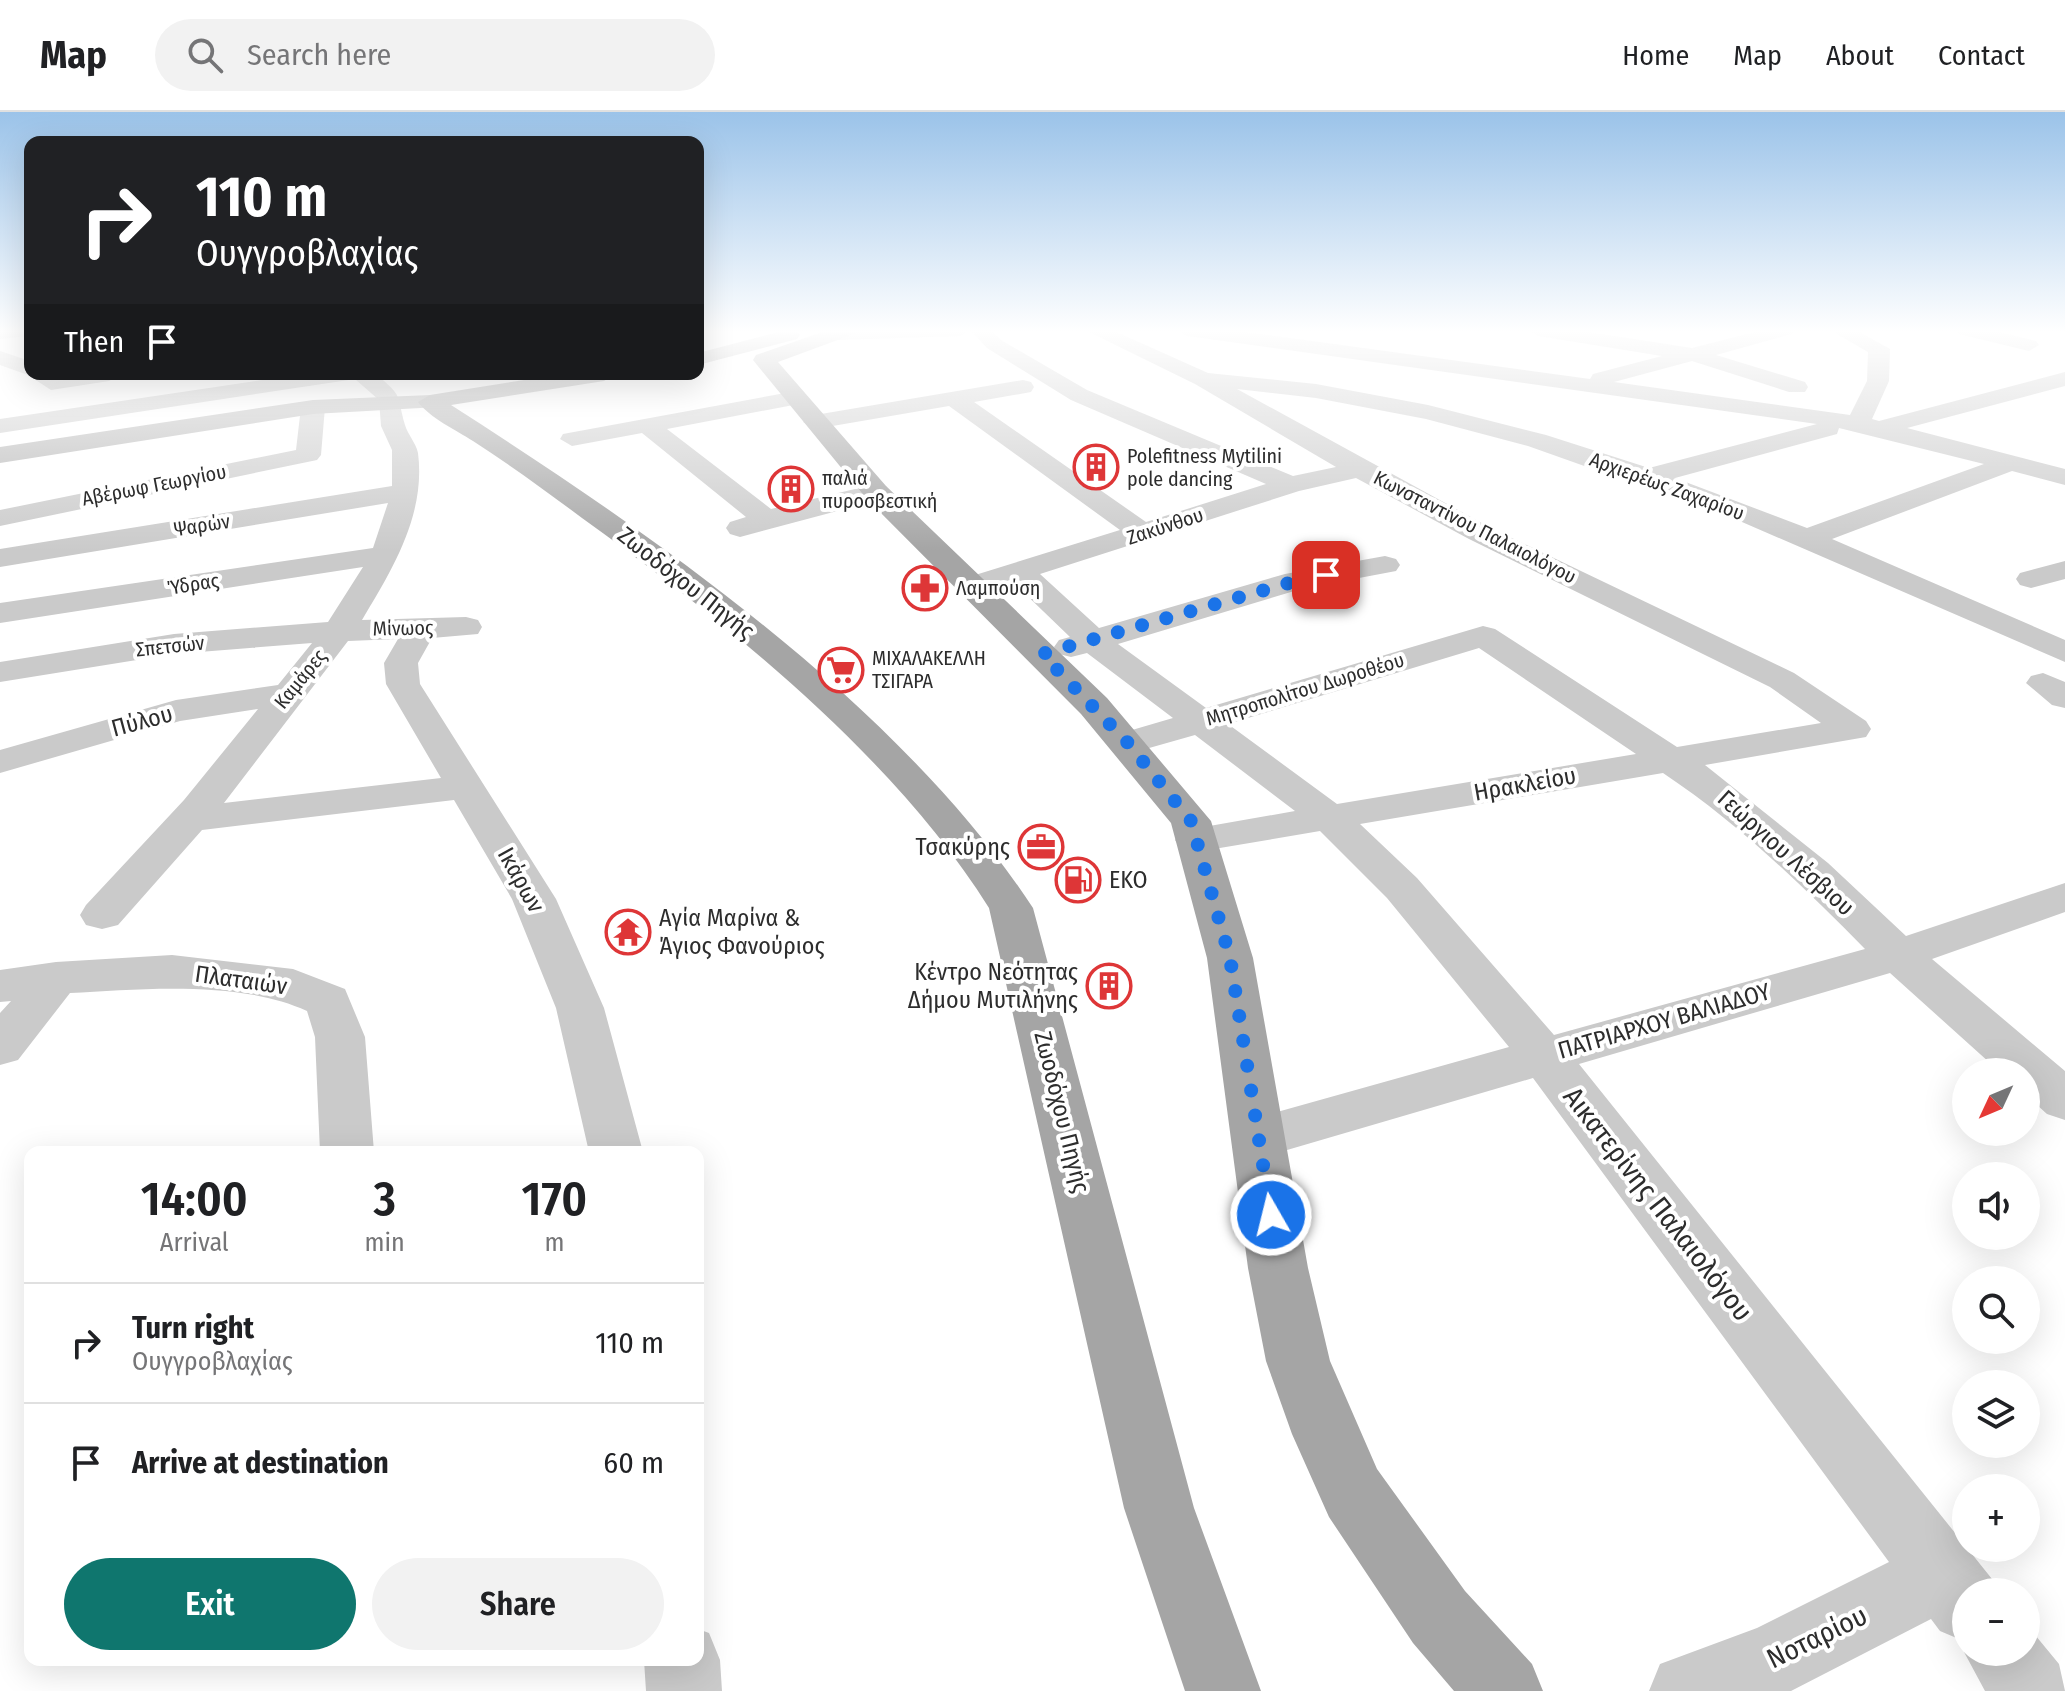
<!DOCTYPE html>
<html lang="en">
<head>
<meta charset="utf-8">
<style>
	:root { --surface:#fff; --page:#f2f2f2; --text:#202124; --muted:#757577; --line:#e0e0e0; --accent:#0f766e }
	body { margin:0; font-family:"Fira Sans Condensed",sans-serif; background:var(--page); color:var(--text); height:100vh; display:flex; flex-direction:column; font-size:30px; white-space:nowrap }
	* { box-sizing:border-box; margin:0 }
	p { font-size:26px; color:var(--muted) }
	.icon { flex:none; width:44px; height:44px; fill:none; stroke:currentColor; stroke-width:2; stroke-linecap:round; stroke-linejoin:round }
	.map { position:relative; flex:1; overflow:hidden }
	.details { position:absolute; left:24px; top:1034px; width:680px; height:520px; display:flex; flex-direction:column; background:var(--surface); border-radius:16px; box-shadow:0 8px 32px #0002 }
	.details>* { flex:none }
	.banner { position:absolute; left:24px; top:24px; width:680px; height:244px; border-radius:16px; box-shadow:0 8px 32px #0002; background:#202124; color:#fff; overflow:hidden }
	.needle { width:52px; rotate:226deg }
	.tools { position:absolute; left:1952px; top:946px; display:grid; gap:16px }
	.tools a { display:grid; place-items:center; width:88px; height:88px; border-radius:50%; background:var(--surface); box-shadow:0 8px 32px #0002; font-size:40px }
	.pin { position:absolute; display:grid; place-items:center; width:68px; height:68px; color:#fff; margin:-34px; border-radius:16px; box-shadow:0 4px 12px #0006 }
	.me { position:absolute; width:88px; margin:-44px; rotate:352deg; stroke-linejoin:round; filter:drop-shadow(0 0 6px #0008) }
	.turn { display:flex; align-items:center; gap:28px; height:168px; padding:0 40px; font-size:36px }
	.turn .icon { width:104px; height:104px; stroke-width:2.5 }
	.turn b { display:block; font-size:56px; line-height:68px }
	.then { display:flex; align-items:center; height:76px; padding:0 40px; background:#0003; gap:16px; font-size:30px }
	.eta { display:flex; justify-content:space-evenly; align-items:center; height:136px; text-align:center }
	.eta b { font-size:48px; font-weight:600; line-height:56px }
	.primary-button { display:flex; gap:16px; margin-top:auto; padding:16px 40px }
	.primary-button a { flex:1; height:92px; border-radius:48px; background:var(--accent); color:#fff; font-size:32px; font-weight:600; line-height:92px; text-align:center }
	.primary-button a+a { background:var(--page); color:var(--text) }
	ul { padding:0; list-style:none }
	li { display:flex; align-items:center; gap:24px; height:120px; padding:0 40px; border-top:2px solid var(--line) }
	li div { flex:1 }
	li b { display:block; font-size:30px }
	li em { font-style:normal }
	header { display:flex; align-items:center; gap:48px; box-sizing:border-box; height:112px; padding:0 40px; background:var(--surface); border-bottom:2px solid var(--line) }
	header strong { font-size:38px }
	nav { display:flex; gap:44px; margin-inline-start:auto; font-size:28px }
	.search { width:560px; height:72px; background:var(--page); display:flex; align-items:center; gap:20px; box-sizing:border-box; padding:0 28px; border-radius:44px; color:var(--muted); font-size:30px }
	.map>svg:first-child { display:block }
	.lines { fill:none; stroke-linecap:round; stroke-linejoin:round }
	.street { fill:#cacaca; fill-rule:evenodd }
	.secondary { fill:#b7b7b7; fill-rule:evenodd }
	.primary { fill:#a5a5a5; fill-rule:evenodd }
	.route { stroke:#1a73e8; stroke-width:14; stroke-dasharray:0 25.2 }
	.labels { text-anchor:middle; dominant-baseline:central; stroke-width:8; stroke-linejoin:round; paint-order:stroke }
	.far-poi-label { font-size:20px; fill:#2d2d2d; stroke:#fff; text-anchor:start }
	.far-street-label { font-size:20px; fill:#2d2d2d; stroke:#fff }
	.street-label { font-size:24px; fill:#2d2d2d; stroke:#fff }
	.poi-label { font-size:24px; fill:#2d2d2d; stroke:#fff; text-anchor:end }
	.near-street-label { font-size:28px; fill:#2d2d2d; stroke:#fff }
</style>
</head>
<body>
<header>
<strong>Map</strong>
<div class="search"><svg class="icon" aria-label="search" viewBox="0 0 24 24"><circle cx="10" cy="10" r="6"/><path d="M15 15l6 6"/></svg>Search here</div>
<nav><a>Home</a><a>Map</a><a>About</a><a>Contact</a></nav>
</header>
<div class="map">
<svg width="2065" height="1579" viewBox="0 0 2065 1579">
	<rect width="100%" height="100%" fill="#fff"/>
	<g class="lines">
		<path class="street" d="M0,218H30V224L0,227Z
			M832,218H991L1001,228L1087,278L1293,364L1336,355L1195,272L1085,218H1112L1208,261L1316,272L1428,293L1546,323L1649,356L1817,312L1187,224L1177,218H1231L1590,267L1593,262L1662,244L1538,224L1528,218H1576L1692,236L1762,218H1795L1792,222L1716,243L1805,270L1808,275L1805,280H1789L1692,249L1614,270L1850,303L1867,269L1868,240L1830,218H1856L1890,237L1889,269L1872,307L1879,309L2065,260V274L1907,316L2065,357V373L2012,359L1832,427L2065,528V550L1742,410L1528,334L1426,307L1316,286L1237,277L1489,415L1794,561L1866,609L1871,617L1866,625L1705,653L1828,751L1906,824L2065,771V800L1932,847L2065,959V1008L2047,1002L2026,983V960H2000L1890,861L1579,952L1992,1467L1997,1480H1966V1530L1940,1519L1931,1507L1791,1579H1649L1660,1552L1757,1516L1889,1450L1533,966L1260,1046L1241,1040L1233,1025L1241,1010L1509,935L1387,786L1320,719L1196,740L1181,737L1175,728L1181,719L1295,699L1195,623L1128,642L1115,639L1109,631L1115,623L1173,606L1087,541L1071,545L1059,542L1054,535L1059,528L1070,525L1014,471L970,484L959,482L955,475L959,468L1120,418L949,294L815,317L803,310L815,303L1023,268L1031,270L1034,275L1031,280L974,290L1146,410L1266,372L1071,288L987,236L970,218L960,224L839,228L832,226L829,222ZM1839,316L1984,352L1807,416L1675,366L1837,322ZM1356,366L1469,427L1770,575L1821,611L1677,635L1495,517L1483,514L1206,596L1118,532L1301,477L1396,459L1400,453L1396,447L1385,444L1285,462L1099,516L1040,462L1299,379ZM1479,536L1636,642L1337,692L1228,612ZM1663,661C1738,711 1802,773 1865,837L1554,923L1417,766L1360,712Z
			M1956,218H1991L2036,229L2039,233L2029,239L1959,222Z
			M0,239L30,249V262H120L109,269L51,278L28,263L0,253Z
			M303,262H376C404,286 396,281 405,313C408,323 416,331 418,341C426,403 392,458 362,508L466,505L478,508L482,515L478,522L432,526L418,551L420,572L556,787L604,896L643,1040H589L556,896L512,787L454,688L202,718L118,813L102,817L86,813L80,803L86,793L184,688L258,597L180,609L0,661V638L176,588L278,573L312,531L174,542L0,570V550L174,522L328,510L363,455L0,511V491L373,436L388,391L0,455V437L392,374V338L381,314L379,288L355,267L0,321V307ZM398,527L384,551L386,572L441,666L224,691L348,529Z
			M796,279L804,281L808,286L804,291L667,317L771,397L876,372L886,374L889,380L886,386L740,425L730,422L726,416L730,410L746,405L642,321L572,334L560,327L563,322Z
			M313,288L325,295L321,343L317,348L0,414V398L296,338L301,295Z
			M2065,449V467L2031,476L2020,473L2016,467L2020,461Z
			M2043,561L2065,570V596L2052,593L2026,571L2031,564Z
			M172,843L293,857L345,877L365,925L374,1040H320L315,925L307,899C240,868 142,877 70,881L18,948L0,953V901L11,889L0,890V858L56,850Z
			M2026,1512L2059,1552L2065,1579H1985L1964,1540L1966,1536V1540H2026Z
			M698,1517L709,1521L720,1548L722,1579H646L644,1548H698Z"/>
		<path class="secondary" d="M430,283L438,285L442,290L438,295L313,302L0,351V335L313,288Z"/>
		<path class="primary" d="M786,218L797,219L800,223L797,227L698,253V241Z
			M828,218H857L854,222L778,250L886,374L1107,586L1211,709L1253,846L1308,1156L1330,1249L1377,1357L1465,1479L1532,1552L1543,1579H1454L1413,1531L1329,1405L1292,1322L1266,1249L1248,1156L1207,846L1171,711L1081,602L866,386L753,248L756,243Z
			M562,262H615L604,269L451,293C654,423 900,593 1033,796L1194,1396L1261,1579H1185L1124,1396L989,796C895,645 725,509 582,406C546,379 510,353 473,329C456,318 430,306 418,290L430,283Z"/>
	</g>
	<linearGradient id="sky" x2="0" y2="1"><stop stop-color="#9bc3e9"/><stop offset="0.5" stop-color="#fff"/><stop offset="1" stop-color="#fff" stop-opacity="0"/></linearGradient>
	<rect width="2065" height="439" fill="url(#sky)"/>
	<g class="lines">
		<path class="route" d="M1271,1103L1230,846L1191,709L1128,631L1042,542L1296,469L1326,463"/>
	</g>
	<defs>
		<g id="building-ring" transform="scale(2.3)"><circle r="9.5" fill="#fff" stroke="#de3637" stroke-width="1.5"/><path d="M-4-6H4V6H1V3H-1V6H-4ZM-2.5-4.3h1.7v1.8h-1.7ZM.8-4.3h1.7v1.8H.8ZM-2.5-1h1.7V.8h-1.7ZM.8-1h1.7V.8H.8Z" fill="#de3637"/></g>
		<g id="pharmacy-ring" transform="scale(2.3)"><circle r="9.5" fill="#fff" stroke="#de3637" stroke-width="1.5"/><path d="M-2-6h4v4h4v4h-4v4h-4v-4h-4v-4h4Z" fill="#de3637"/></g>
		<g id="supermarket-ring" transform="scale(2.3)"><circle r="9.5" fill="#fff" stroke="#de3637" stroke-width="1.5"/><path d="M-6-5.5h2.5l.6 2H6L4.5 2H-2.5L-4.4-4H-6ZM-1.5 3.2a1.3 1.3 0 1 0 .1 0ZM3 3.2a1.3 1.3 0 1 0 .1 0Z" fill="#de3637"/></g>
		<g id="office-ring" transform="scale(2.3)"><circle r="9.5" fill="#fff" stroke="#de3637" stroke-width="1.5"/><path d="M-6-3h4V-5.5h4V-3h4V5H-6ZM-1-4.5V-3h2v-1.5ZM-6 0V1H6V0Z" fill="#de3637"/></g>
		<g id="fuel-ring" transform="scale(2.3)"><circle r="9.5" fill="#fff" stroke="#de3637" stroke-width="1.5"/><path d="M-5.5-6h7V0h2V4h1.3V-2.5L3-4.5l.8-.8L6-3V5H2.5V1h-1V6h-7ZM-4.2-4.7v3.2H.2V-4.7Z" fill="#de3637"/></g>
		<g id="temple-ring" transform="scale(2.3)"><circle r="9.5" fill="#fff" stroke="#de3637" stroke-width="1.5"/><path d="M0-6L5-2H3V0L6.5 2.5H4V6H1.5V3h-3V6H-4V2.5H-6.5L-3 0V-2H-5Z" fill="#de3637"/></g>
	</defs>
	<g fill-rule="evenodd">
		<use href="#building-ring" x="1096" y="355"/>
		<use href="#building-ring" x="791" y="377"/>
		<use href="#pharmacy-ring" x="925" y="476"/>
		<use href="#supermarket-ring" x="841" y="558"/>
		<use href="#office-ring" x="1041" y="735"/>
		<use href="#fuel-ring" x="1078" y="768"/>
		<use href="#temple-ring" x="628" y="820"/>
		<use href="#building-ring" x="1109" y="874"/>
	</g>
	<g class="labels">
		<g class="far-poi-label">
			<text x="1127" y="344">Polefitness Mytilini<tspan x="1127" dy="23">pole dancing</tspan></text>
			<text x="822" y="366">παλιά<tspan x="822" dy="23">πυροσβεστική</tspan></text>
			<text x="956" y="476">Λαμπούση</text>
			<text x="872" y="546">ΜΙΧΑΛΑΚΕΛΛΗ<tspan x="872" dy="23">ΤΣΙΓΑΡΑ</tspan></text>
		</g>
		<g class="far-street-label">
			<text transform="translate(154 373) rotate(-11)">Αβέρωφ Γεωργίου</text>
			<text transform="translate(1667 374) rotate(20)">Αρχιερέως Ζαχαρίου</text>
			<text transform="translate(202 413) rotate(-9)">Ψαρών</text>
			<text transform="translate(1165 414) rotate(-18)">Ζακύνθου</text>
			<text transform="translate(1475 415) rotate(27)">Κωνσταντίνου Παλαιολόγου</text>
			<text transform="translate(193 472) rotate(-9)">Ύδρας</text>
			<text transform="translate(403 516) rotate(-1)">Μίνωος</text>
			<text transform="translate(170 534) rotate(-6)">Σπετσών</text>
			<text transform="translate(300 567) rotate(-51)">Καμάρες</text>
			<text transform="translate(1305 577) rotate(-17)">Μητροπολίτου Δωροθέου</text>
		</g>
		<g class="street-label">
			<text transform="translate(686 471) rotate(38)">Ζωοδόχου Πηγής</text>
			<text transform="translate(142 609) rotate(-15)">Πύλου</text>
			<text transform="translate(1525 672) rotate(-10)">Ηρακλείου</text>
			<text transform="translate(1786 741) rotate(42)">Γεώργιου Λέσβιου</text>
			<text transform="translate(521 768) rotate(61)">Ικάρων</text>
			<text transform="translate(241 868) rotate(8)">Πλαταιών</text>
			<text transform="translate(1664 909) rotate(-16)">ΠΑΤΡΙΑΡΧΟΥ ΒΑΛΙΑΔΟΥ</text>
			<text transform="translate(1062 1000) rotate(76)">Ζωοδόχου Πηγής</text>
		</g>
		<g class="poi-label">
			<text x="1010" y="735">Τσακύρης</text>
			<text x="1109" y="768" text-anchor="start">EKO</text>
			<text x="659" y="806" text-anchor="start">Αγία Μαρίνα &amp;<tspan x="659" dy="28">Άγιος Φανούριος</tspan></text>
			<text x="1078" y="860">Κέντρο Νεότητας<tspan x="1078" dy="28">Δήμου Μυτιλήνης</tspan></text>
		</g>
		<g class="near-street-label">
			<text transform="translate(1658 1092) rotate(52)">Αικατερίνης Παλαιολόγου</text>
			<text transform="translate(1817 1525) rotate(-26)">Νοταρίου</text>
		</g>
	</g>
</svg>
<div class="tools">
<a><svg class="needle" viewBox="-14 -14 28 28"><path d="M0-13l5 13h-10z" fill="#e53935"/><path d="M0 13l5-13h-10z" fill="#757577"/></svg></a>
<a><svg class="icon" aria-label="sound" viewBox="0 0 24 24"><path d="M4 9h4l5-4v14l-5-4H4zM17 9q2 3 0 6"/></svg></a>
<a><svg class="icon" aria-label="search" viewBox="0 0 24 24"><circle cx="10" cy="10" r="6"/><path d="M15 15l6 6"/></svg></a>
<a><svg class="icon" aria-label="layers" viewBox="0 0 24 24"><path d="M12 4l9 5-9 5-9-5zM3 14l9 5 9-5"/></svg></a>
<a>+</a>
<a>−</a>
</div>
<div class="pin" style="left:1326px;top:463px;background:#d93025"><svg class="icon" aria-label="arrive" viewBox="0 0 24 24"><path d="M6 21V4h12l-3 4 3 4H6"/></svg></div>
<svg class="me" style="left:1271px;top:1103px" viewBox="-20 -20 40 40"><circle r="17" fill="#1a73e8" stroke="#fff" stroke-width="3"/><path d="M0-11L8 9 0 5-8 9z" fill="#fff"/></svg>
<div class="banner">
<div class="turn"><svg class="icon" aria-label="right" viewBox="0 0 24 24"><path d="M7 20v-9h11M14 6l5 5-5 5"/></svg><div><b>110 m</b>Ουγγροβλαχίας</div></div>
<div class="then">Then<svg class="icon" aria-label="arrive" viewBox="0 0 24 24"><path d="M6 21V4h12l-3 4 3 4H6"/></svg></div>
</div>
<section class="details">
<div class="eta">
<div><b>14:00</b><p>Arrival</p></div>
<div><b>3</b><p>min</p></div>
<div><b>170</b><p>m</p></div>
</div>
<ul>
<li><svg class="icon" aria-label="right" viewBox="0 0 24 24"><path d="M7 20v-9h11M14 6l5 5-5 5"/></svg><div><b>Turn right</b><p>Ουγγροβλαχίας</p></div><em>110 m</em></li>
<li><svg class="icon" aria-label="arrive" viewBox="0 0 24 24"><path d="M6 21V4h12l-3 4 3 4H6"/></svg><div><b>Arrive at destination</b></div><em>60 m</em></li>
</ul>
<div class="primary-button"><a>Exit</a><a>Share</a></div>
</section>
</div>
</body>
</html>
